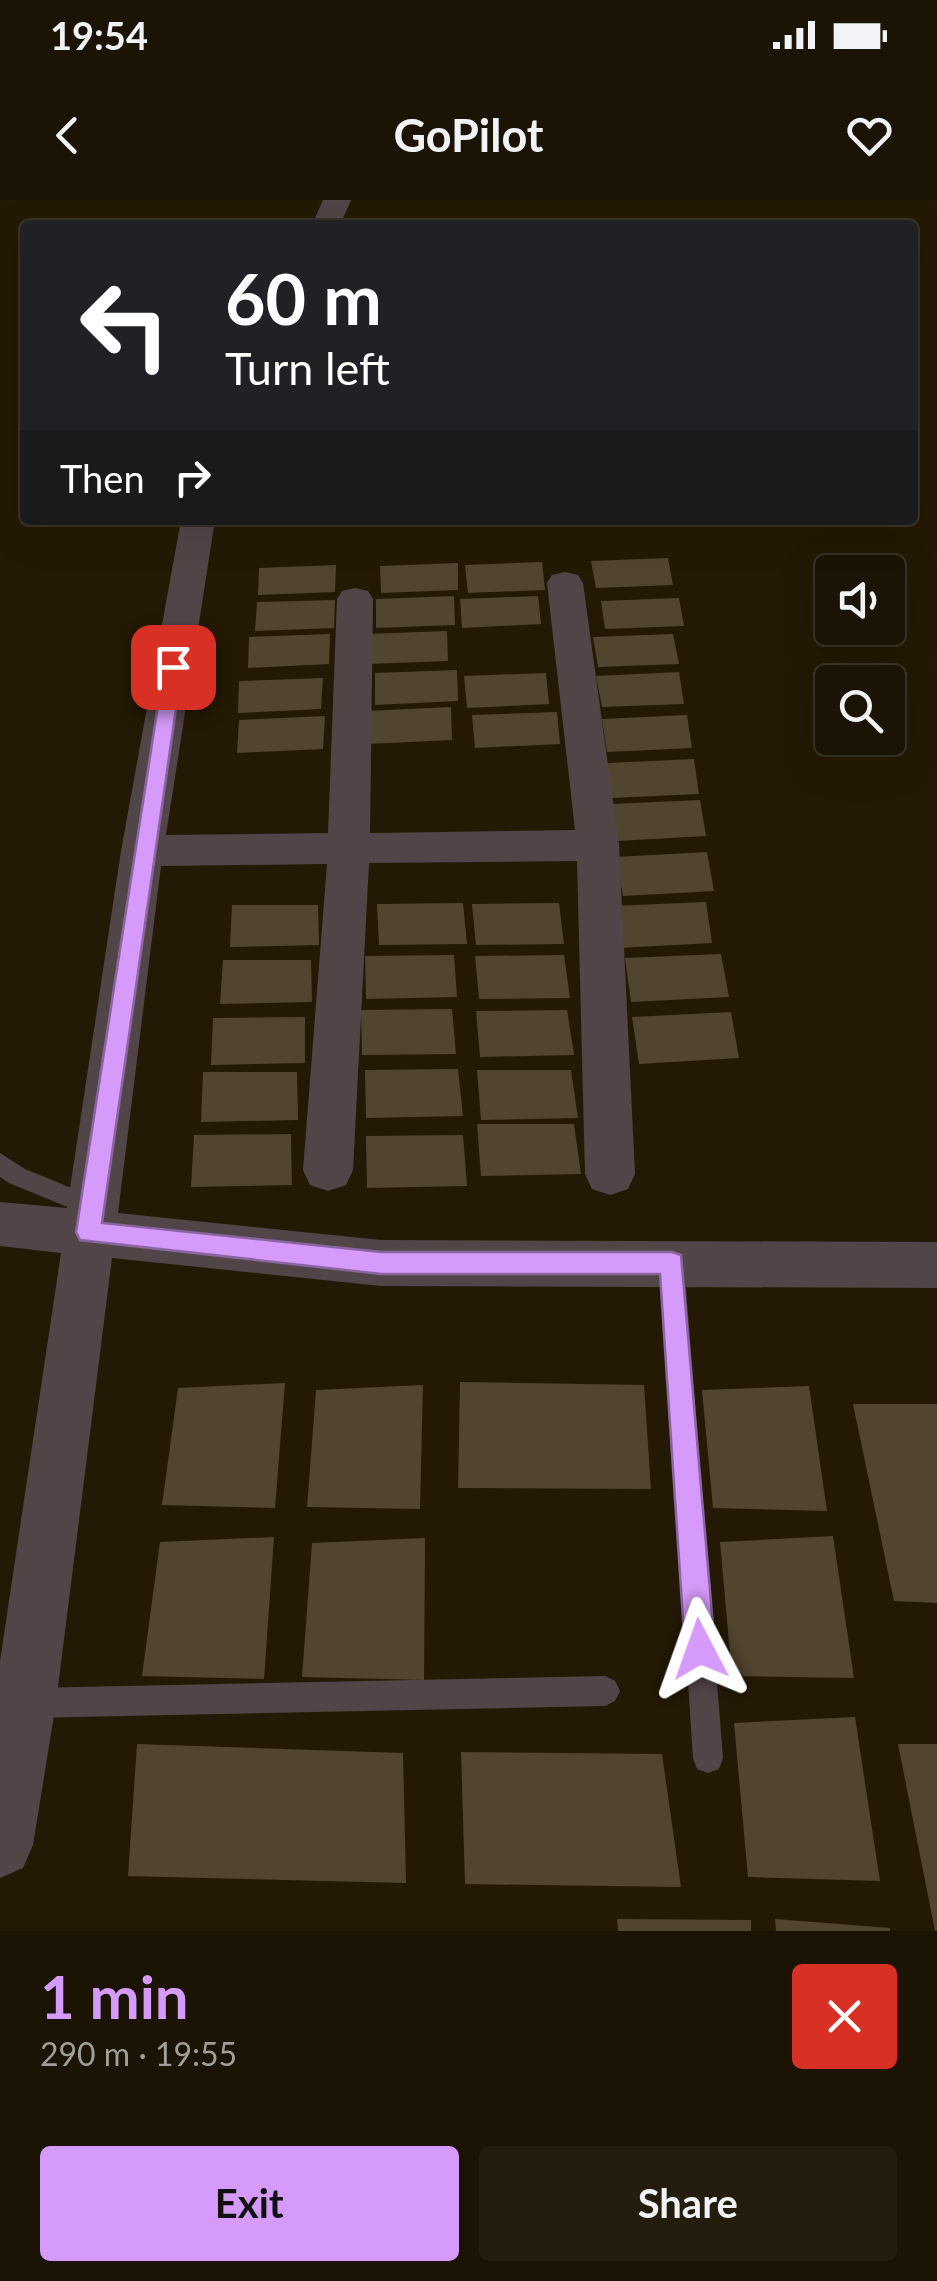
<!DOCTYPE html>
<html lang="en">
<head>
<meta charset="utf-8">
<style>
	:root { --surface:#1b1303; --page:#241c0d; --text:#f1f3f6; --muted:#a09e9a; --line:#393225; --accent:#d69bfa }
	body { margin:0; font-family:Lato,sans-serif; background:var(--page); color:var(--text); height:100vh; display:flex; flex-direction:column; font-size:38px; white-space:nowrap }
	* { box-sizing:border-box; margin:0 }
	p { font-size:32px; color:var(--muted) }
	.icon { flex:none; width:55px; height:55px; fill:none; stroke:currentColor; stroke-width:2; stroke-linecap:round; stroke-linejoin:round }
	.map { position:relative; height:1731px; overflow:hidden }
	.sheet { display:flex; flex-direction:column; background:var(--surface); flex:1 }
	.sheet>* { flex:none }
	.top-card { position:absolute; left:20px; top:20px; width:898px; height:305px; border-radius:10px; box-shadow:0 10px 40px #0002,0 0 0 2px var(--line); background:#202124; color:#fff; overflow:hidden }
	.fabs { position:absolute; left:815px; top:355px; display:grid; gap:20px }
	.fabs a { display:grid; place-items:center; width:90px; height:90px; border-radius:10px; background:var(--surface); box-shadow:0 10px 40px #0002,0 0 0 2px var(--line); font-size:50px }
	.pin { position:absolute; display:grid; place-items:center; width:85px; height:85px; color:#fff; margin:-42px; border-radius:20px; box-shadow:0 5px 15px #0006 }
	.me { position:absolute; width:110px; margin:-55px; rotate:356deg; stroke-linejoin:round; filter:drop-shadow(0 0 8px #0008) }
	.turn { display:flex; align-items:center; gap:35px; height:210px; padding:0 40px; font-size:45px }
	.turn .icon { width:130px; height:130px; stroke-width:2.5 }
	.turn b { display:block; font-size:70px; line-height:85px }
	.then { display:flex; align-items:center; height:95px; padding:0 40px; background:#0003; gap:20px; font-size:38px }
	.round { display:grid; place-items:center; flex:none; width:105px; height:105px; border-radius:10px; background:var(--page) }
	.summary { display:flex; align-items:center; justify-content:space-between; height:170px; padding:0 40px }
	h1 { font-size:60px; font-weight:700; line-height:75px; color:var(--accent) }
	.cta { display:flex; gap:20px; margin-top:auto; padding:20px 40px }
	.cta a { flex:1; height:115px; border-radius:10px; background:var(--accent); color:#111; font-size:40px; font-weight:700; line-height:115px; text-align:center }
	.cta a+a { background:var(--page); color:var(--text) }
	.status { display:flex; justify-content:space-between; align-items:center; height:70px; padding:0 50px; background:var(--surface); direction:ltr }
	.status svg { height:28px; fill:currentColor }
	header { display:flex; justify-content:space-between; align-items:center; height:130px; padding:0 40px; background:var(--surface); font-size:45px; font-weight:700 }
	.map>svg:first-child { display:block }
	.building { fill:#51452f }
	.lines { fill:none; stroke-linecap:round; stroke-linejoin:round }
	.service { fill:#524547; fill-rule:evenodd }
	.minor { fill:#524547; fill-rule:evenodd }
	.route { fill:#d69bfa; stroke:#8b65a2; stroke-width:2.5 }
</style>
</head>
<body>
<div class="status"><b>19:54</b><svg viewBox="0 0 49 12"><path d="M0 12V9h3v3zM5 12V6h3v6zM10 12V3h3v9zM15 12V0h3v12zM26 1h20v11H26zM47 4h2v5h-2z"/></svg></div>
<header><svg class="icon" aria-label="back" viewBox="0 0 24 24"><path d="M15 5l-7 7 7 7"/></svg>GoPilot<svg class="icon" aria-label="heart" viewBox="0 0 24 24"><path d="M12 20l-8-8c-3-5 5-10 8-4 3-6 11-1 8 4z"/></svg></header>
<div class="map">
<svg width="937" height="1731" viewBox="0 0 937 1731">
	<rect width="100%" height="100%" fill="#241904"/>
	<path class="building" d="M668,358L673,385L596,388L591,361Z
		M542,362L545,390L468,393L465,365Z
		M458,363V390L381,393L380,366Z
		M336,365L335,392L258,395L259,368Z
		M454,396L455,425L376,428V399Z
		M538,396L541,424L462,428L460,399Z
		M679,398L684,426L605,429L601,401Z
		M335,400L334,428L255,431L257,402Z
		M447,431L448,461L367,464L366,434Z
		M330,434L329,464L248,468L249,437Z
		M673,434L679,464L598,467L593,437Z
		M457,470L458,501L375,505V473Z
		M679,472L684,504L602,507L596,476Z
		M546,473L549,504L467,508L464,476Z
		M323,478L321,509L238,513L239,481Z
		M451,507L452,540L367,544L366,511Z
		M557,512L560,544L475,548L472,515Z
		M687,515L692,548L607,552L602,519Z
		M325,516L323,549L237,553L239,520Z
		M694,559L699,594L612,598L607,563Z
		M700,600L706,636L618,641L612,604Z
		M707,652L714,691L623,696L616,657Z
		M706,702L712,743L618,748L611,706Z
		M463,703L467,744L379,745L377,704Z
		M559,703L564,744L476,745L472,704Z
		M232,705H318L319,745L230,747Z
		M721,754L729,797L631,802L625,758Z
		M454,755L457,797L366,799L365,756Z
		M564,755L570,798L479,799L475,756Z
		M223,760H311L312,802L220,804Z
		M452,809L456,854L362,855L361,810Z
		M567,810L574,855L480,857L476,811Z
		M731,812L739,858L639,864L632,817Z
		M305,817V863L211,865L213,818Z
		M458,869L463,916L366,918L365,870Z
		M477,870H571L578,918L481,920Z
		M203,872H297L298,920L201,922Z
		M477,924H574L581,974L481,976Z
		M291,934L292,985L191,987L194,935Z
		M463,935L467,986L367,988L366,936Z
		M460,1182L644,1185L651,1289L458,1288Z
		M285,1183L275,1308L162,1305L178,1188Z
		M423,1185L420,1309L307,1307L316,1190Z
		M809,1186L827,1311L713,1308L702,1190Z
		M853,1204H937V1403L894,1401Z
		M833,1336L854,1478L732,1476L720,1342Z
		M274,1337L264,1479L142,1476L160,1342Z
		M425,1338L424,1480L302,1477L312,1343Z
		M855,1517L880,1681L748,1677L734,1523Z
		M137,1544L403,1553L406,1683L128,1676Z
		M898,1544H937V1731H935Z
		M461,1552L662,1554L681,1687L465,1684Z
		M617,1719L751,1720V1731H618Z
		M775,1719L890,1728V1731H776Z"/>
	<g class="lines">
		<path class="service" d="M0,953L25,969L101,1000L104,1007L101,1014L92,1017L9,983L0,977Z
			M672,1052L681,1055L684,1063L723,1558L719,1569L708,1573L697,1569L693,1558L660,1063L663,1055Z
			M605,1476L615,1481L620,1491L615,1501L605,1506L28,1518L18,1513L13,1503L18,1493L28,1488Z"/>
		<path class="minor" d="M323,0H351L340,25H312Z
			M181,320H215L166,635L328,633L337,399L342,391L355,388L368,391L373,399L370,633L575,630L547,383L552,375L565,372L578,375L583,383L619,645L635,974L628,989L610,995L592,989L585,974L577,661L369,663L353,970L346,985L328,991L310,985L303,970L327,664L161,666L118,1013L381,1040L937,1042V1088L381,1086L112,1058L56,1503L33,1645L23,1668L0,1678V1461L61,1053L0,1046V1002L67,1008L121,651Z"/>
	</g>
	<path class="route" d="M173,461L182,467L102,1023L381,1052H672L681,1055L715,1449L710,1460L700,1464L690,1460L685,1449L660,1074H381L80,1040L76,1032L164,467Z"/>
</svg>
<div class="fabs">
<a><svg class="icon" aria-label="sound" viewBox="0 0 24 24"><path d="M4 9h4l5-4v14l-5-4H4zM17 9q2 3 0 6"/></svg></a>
<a><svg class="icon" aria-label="search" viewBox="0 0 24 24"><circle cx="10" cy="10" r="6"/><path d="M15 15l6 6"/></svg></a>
</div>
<div class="pin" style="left:173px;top:467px;background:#d93025"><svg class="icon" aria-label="arrive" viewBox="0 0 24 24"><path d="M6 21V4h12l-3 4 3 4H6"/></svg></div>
<svg class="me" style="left:700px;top:1449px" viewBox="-20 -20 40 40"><path d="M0-17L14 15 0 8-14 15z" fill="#d69bfa" stroke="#fff" stroke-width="4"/></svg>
<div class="top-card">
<div class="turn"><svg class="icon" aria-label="left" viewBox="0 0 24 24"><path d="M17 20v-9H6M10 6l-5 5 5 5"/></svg><div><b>60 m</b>Turn left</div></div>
<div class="then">Then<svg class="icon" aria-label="right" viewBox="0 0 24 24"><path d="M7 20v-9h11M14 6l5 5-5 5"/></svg></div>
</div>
</div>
<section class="sheet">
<div class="summary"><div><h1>1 min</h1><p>290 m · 19:55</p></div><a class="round" style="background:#d93025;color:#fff"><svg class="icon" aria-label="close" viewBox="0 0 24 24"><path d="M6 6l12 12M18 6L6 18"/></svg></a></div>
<div class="cta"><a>Exit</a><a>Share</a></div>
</section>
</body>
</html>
